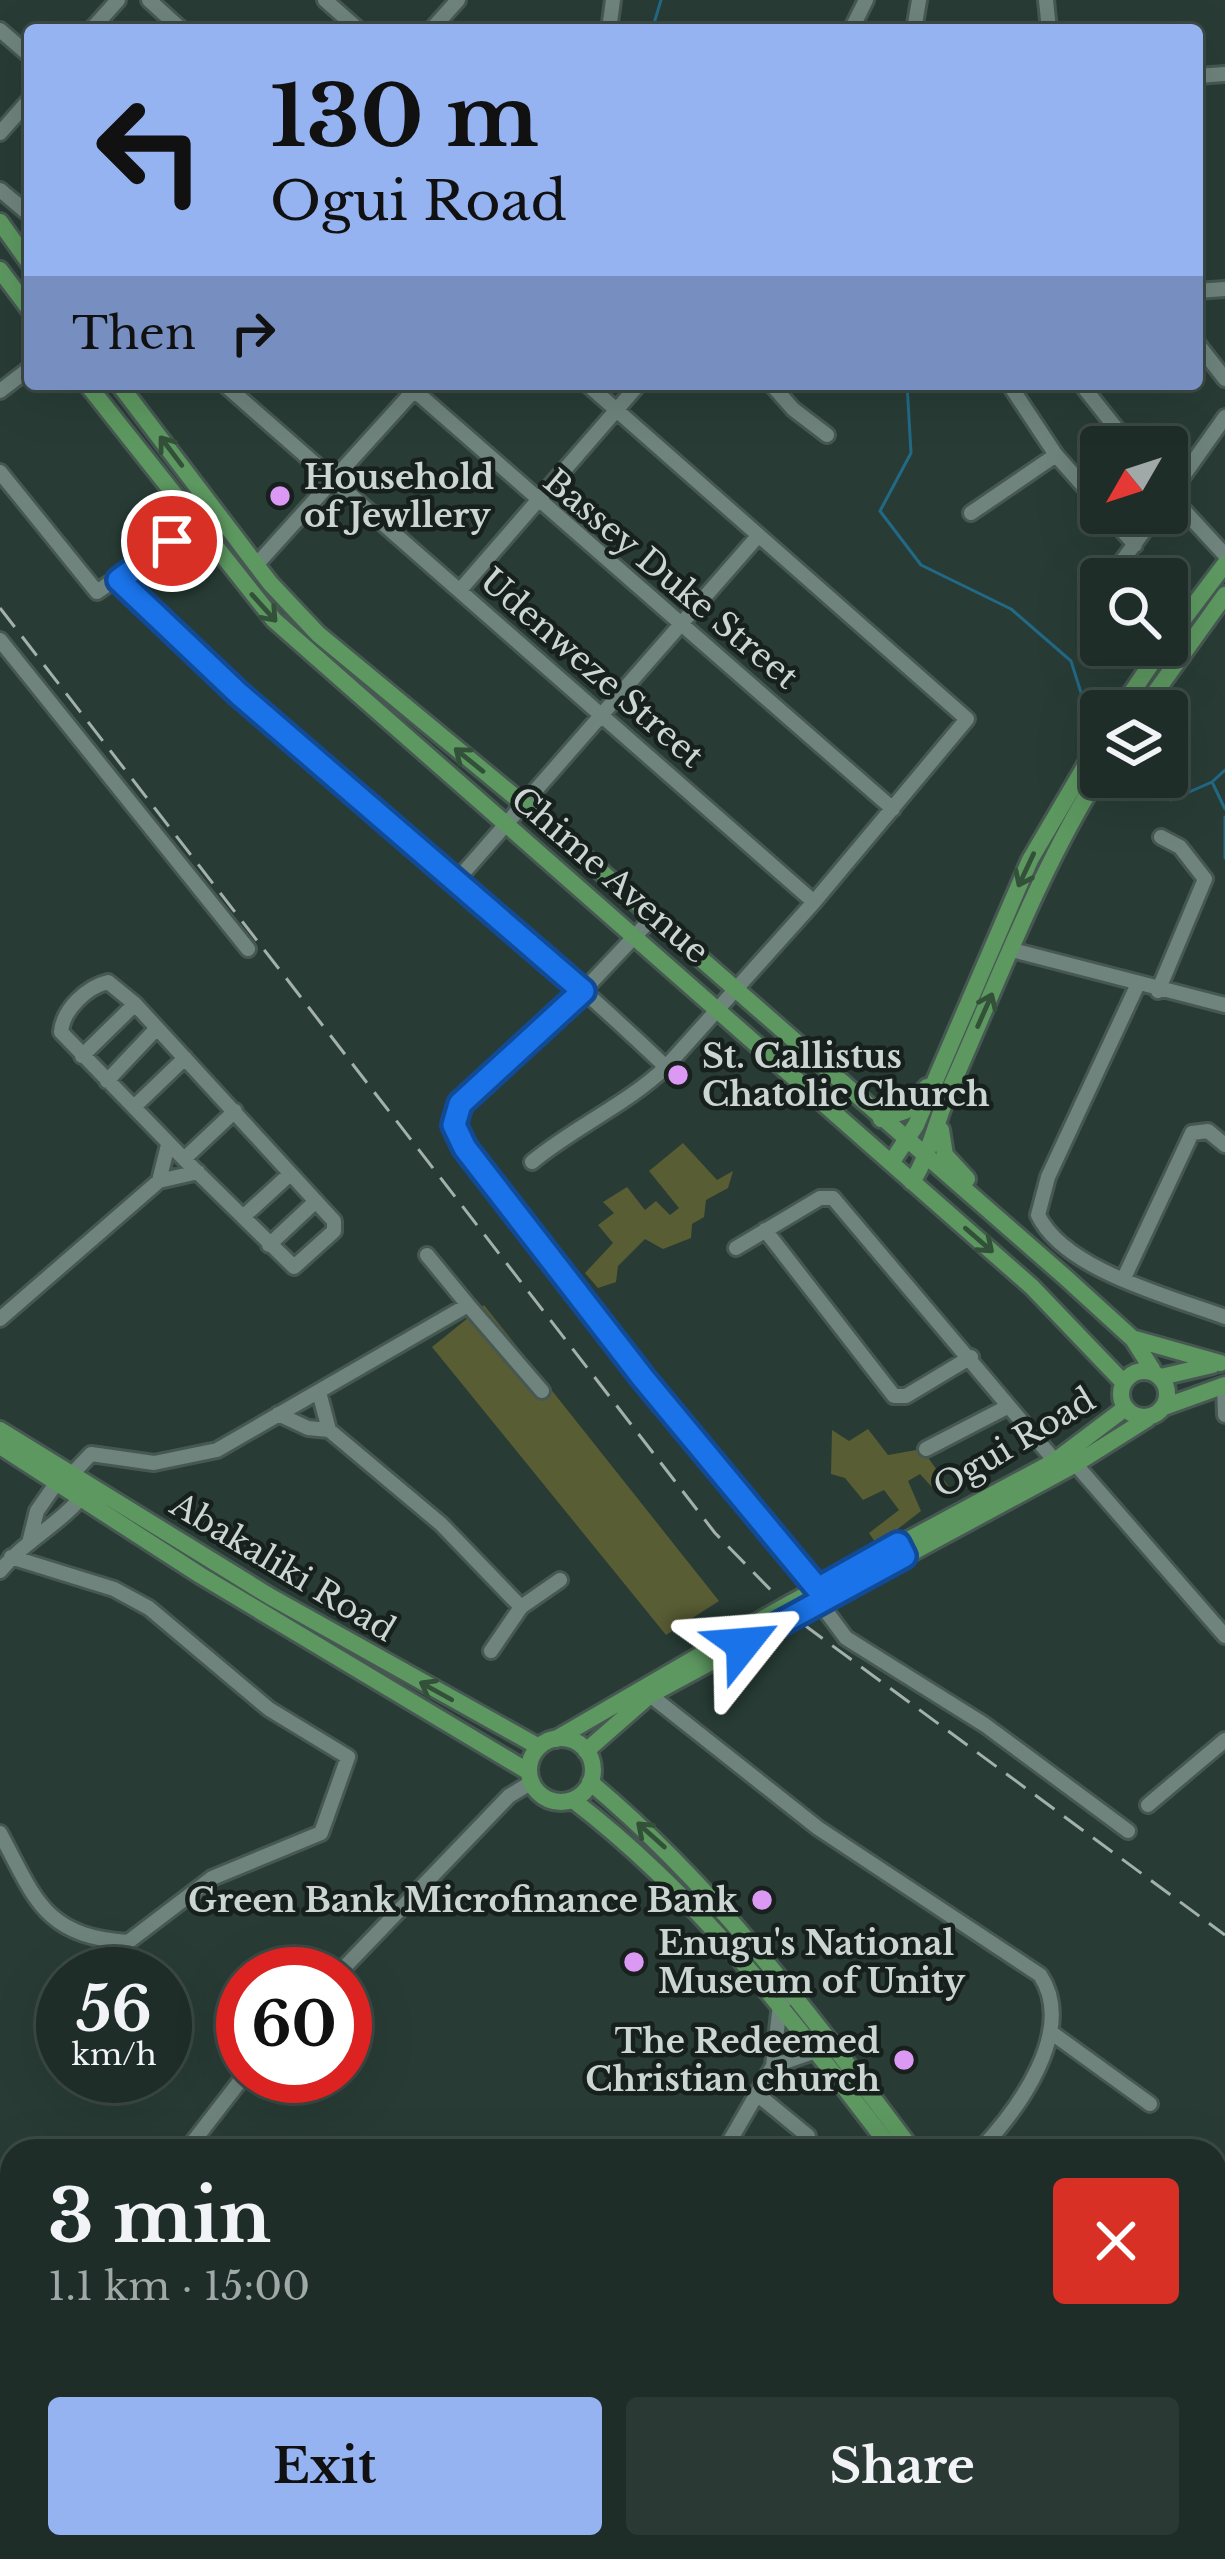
<!DOCTYPE html>
<html lang="en">
<head>
<meta charset="utf-8">
<style>
	:root { --surface:#1e2d28; --page:#2b3934; --text:#f1f3f6; --muted:#a1a8a8; --line:#3c4945; --accent:#95b2f1 }
	body { margin:0; font-family:"Libre Baskerville",serif; background:var(--page); color:var(--text); height:100vh; display:flex; flex-direction:column; font-size:45px; white-space:nowrap }
	* { box-sizing:border-box; margin:0 }
	p { font-size:39px; color:var(--muted) }
	.icon { flex:none; width:66px; height:66px; fill:none; stroke:currentColor; stroke-width:2; stroke-linecap:round; stroke-linejoin:round }
	.map { position:relative; flex:1; overflow:hidden }
	.details { position:absolute; left:0px; top:2139px; width:1227px; height:420px; display:flex; flex-direction:column; background:var(--surface); border-radius:36px 36px 0 0; box-shadow:0 12px 48px #0002,0 0 0 3px var(--line) }
	.details>* { flex:none }
	.guide { position:absolute; left:24px; top:24px; width:1179px; height:366px; border-radius:12px; box-shadow:0 12px 48px #0002,0 0 0 3px var(--line); background:#95b2f1; color:#111; overflow:hidden }
	.needle { width:78px; rotate:231deg }
	.tools { position:absolute; left:1080px; top:426px; display:grid; gap:24px }
	.tools a { display:grid; place-items:center; width:108px; height:108px; border-radius:12px; background:var(--surface); box-shadow:0 12px 48px #0002,0 0 0 3px var(--line); font-size:60px }
	.speed { position:absolute; left:36px; top:1947px; display:flex; gap:24px; font-size:60px; font-weight:700; text-align:center }
	.speed>* { display:grid; place-content:center; width:156px; height:156px; border-radius:50%; background:var(--surface); box-shadow:0 12px 48px #0002,0 0 0 3px var(--line); line-height:1 }
	.speed small { font-size:30px; font-weight:400 }
	.speed .limit { border:18px solid #d22; background:#fff; color:#111 }
	.pin { position:absolute; display:grid; place-items:center; width:102px; height:102px; color:#fff; margin:-51px; border:6px solid #fff; border-radius:50%; box-shadow:0 3px 12px #0007 }
	.me { position:absolute; width:132px; margin:-66px; rotate:62deg; stroke-linejoin:round; filter:drop-shadow(0 0 9px #0008) }
	.turn { display:flex; align-items:center; gap:42px; height:252px; padding:0 48px; font-size:54px }
	.turn .icon { width:156px; height:156px; stroke-width:2.5 }
	.turn b { display:block; font-size:84px; line-height:102px }
	.then { display:flex; align-items:center; height:114px; padding:0 48px; background:#0003; gap:24px; font-size:45px }
	.round { display:grid; place-items:center; flex:none; width:126px; height:126px; border-radius:12px; background:var(--page) }
	.headline { display:flex; align-items:center; justify-content:space-between; height:204px; padding:0 48px }
	h1 { font-size:72px; font-weight:700; line-height:90px }
	.primary-button { display:flex; gap:24px; margin-top:auto; padding:24px 48px }
	.primary-button a { flex:1; height:138px; border-radius:12px; background:var(--accent); color:#111; font-size:48px; font-weight:700; line-height:138px; text-align:center }
	.primary-button a+a { background:var(--page); color:var(--text) }
	.map>svg:first-child { display:block }
	.green { fill:#595d34 }
	.lines { fill:none; stroke-linecap:round; stroke-linejoin:round }
	.stream { stroke:#226986; stroke-width:3 }
	.minor-casing { stroke:#475853; stroke-width:20 }
	.major-casing { stroke:#475853; stroke-width:22 }
	.minor { stroke:#6e847c; stroke-width:14 }
	.major { stroke:#5d9860; stroke-width:16 }
	.rail { stroke:#a3b0ac; stroke-width:3; stroke-dasharray:24 12; stroke-linecap:butt }
	.major-bridge-casing { stroke:#475853; stroke-width:22; stroke-linecap:butt }
	.major-bridge { stroke:#5d9860; stroke-width:16 }
	.oneway { stroke:#335038 }
	.route-casing { stroke:#114b97; stroke-width:30 }
	.route { stroke:#1a73e8; stroke-width:21 }
	.poi-dot { fill:#dc99f4; stroke:#17201d; stroke-width:4.5 }
	.labels { text-anchor:middle; dominant-baseline:central; stroke-width:9; stroke-linejoin:round; paint-order:stroke }
	.poi-label { font-size:33px; font-weight:bold; fill:#cbd6d2; stroke:#17201d; text-anchor:start }
	.street-label { font-size:33px; fill:#cbd6d2; stroke:#17201d }
</style>
</head>
<body>
<div class="map">
<svg width="1225" height="2559" viewBox="0 0 1225 2559">
	<rect width="100%" height="100%" fill="#283c35"/>
	<path class="green" d="M683,1143L717,1180L733,1171L728,1188L706,1200L704,1217L692,1224L691,1238L663,1249L645,1239L618,1266L616,1282L598,1288L585,1273L613,1243L598,1225L614,1213L603,1202L627,1187L645,1210L656,1201L670,1215L679,1208L649,1171Z
		M484,1305L719,1601L666,1635L432,1347Z
		M868,1429L888,1455L922,1449L951,1490L941,1497L920,1474L908,1481L921,1511L877,1545L869,1533L899,1510L884,1490L863,1500L845,1478L831,1474L832,1430L849,1441Z"/>
	<g class="lines">
		<path class="stream" d="M652,30L661,0
			M907,384L911,453L880,511L921,565L1011,609L1071,661L1095,737
			M1113,777L1171,800L1212,782L1225,770
			M1213,784L1225,809
			M1225,817V858"/>
		<g class="minor-casing">
			<path id="minor" d="M149,0L182,30
				M325,0L359,30
				M1046,0L1049,30
				M0,30L30,56
				M91,30L118,0
				M431,30L458,0
				M609,30L613,0
				M851,30L866,0
				M914,30L919,0
				M1197,76L1225,74
				M0,133L30,99
				M0,190L30,215
				M1197,291L1225,289
				M1197,343L1225,379
				M224,384L814,902
				M407,384L893,809
				M771,384L793,409L827,435
				M1009,384L1056,455L1101,506
				M1081,384L1131,447
				M0,391L30,368
				M0,472L97,592L196,523
				M1168,493L1225,555
				M1167,499L1225,417
				M971,513L1056,455
				M1107,513L1135,545
				M257,564L418,386
				M1109,579L1157,513
				M119,580C293,752 489,898 666,1067L814,902L967,719L587,384
				M461,589L639,384
				M1089,605L1101,590
				M0,640L248,949
				M458,879L758,536
				M653,917L583,991L460,1104L454,1125L465,1148L643,1379L818,1589
				M1012,950L1225,1005
				M1137,986L1048,1177L1038,1215C1064,1270 1171,1297 1225,1317
				M1158,991L1205,879L1180,847L1161,837
				M82,1056L135,1004
				M107,1081L157,1028
				M134,1107L185,1058
				M184,1159L61,1032C63,1009 87,987 108,982L135,1004L334,1221V1231L294,1267L184,1159L235,1111
				M532,1162C574,1127 626,1105 666,1067
				M159,1181L168,1145
				M243,1217L290,1174
				M765,1230L894,1396H906L971,1357
				M269,1245L316,1201
				M736,1248L820,1198H833L1055,1461
				M427,1255L468,1305
				M1123,1280L1192,1133L1208,1131L1225,1145
				M0,1319L159,1181L198,1172
				M1224,1385L1225,1415
				M319,1392L329,1430L441,1524L521,1607
				M278,1414L308,1428L329,1430
				M926,1449L1007,1407
				M1071,1459L1225,1636
				M72,1474L91,1454L154,1463L217,1450L468,1305L542,1391
				M30,1539L37,1511L62,1475
				M0,1571C26,1539 62,1524 87,1490
				M820,1603L846,1638L985,1725L1128,1831
				M491,1651L521,1607L560,1580
				M650,1695L818,1828L1040,1975C1077,2030 1018,2110 979,2151
				M1148,1805L1225,1740
				M0,1833C36,1900 44,1936 128,1942L212,1878L321,1833L348,1757L269,1709L149,1608L114,1589L11,1557
				M338,1974L509,1796L532,1782
				M1052,2033L1150,2104
				M773,2066L825,2048
				M758,2095L808,2136L807,2151
				M186,2151L244,2076
				M724,2151L773,2066L780,2004L792,1994
				M1215,2261L1221,2304
				M0,2439L12,2423
				M417,2547L426,2559
				M312,2559L328,2547
				M880,2559L882,2547"/>
		</g>
		<g class="major-casing">
			<path id="major" d="M0,222L30,264
				M0,270L30,310
				M87,384L274,620L1032,1287L1124,1383
				M119,384L270,583L318,634L526,806L1065,1277L1133,1339L1152,1369
				M1167,641L1225,564
				M1119,711L1164,645
				M1142,711L1225,595
				M881,1119L905,1111L927,1087
				M941,1130L945,1155L967,1179
				M891,1163L916,1125L1030,860L1101,739
				M912,1182C931,1152 936,1120 950,1089C998,982 1039,870 1101,772
				M1135,1339L1220,1363
				M1121 1394a23 23 0 1 1 46 0a23 23 0 1 1-46 0Z
				M1161,1377L1212,1365
				M1164,1407L1225,1385
				M0,1430L271,1597L539,1747
				M0,1446L200,1575L529,1772
				M791,1603L1055,1461L1124,1409
				M798,1614L1074,1465L1147,1419
				M529 1770a32 32 0 1 1 64 0a32 32 0 1 1-64 0Z
				M556,1739L766,1617
				M586,1751L650,1695L774,1628
				M590,1782C716,1887 815,2021 913,2151
				M573,1800C702,1899 795,2023 893,2151
				M1215,2543L1225,2556
				M1198,2547L1207,2559"/>
		</g>
		<use href="#minor" class="minor"/>
		<use href="#major" class="major"/>
		<path class="rail" d="M0,608L715,1533L807,1627L1225,1935"/>
		<g class="major-bridge-casing">
			<path id="major-bridge" d="M766,1617L791,1603
				M774,1628L798,1614"/>
		</g>
		<use href="#major-bridge" class="major-bridge"/>
	</g>
	<defs><path id="oneway-shaft" d="M-6 0H5M1.5-3L5.5 0L1.5 3" fill="none" stroke-width="1.6" stroke-linecap="round" stroke-linejoin="round" transform="scale(3)"/></defs>
	<g class="oneway">
		<use href="#oneway-shaft" transform="translate(171 451) rotate(-127)"/>
		<use href="#oneway-shaft" transform="translate(264 608) rotate(48)"/>
		<use href="#oneway-shaft" transform="translate(469 760) rotate(-141)"/>
		<use href="#oneway-shaft" transform="translate(1026 870) rotate(115)"/>
		<use href="#oneway-shaft" transform="translate(985 1010) rotate(-66)"/>
		<use href="#oneway-shaft" transform="translate(979 1240) rotate(41)"/>
		<use href="#oneway-shaft" transform="translate(436 1691) rotate(-151)"/>
		<use href="#oneway-shaft" transform="translate(651 1835) rotate(-138)"/>
	</g>
	<g class="lines">
		<g class="route-casing">
			<path id="route" d="M172,541L119,580L239,694L583,991L460,1104L454,1125L465,1148L643,1378L818,1589L898,1544L904,1556L743,1644"/>
		</g>
		<use href="#route" class="route"/>
	</g>
	<g class="poi-dot">
		<circle cx="280" cy="496" r="12"/>
		<circle cx="678" cy="1075" r="12"/>
		<circle cx="762" cy="1900" r="12"/>
		<circle cx="634" cy="1962" r="12"/>
		<circle cx="904" cy="2060" r="12"/>
	</g>
	<g class="labels">
		<g class="poi-label">
			<text x="304" y="477">Household<tspan x="304" dy="38">of Jewllery</tspan></text>
			<text x="702" y="1056">St. Callistus<tspan x="702" dy="38">Chatolic Church</tspan></text>
			<text x="738" y="1900" text-anchor="end">Green Bank Microfinance Bank</text>
			<text x="658" y="1943">Enugu's National<tspan x="658" dy="38">Museum of Unity</tspan></text>
			<text x="880" y="2041" text-anchor="end">The Redeemed<tspan x="880" dy="38">Christian church</tspan></text>
		</g>
		<g class="street-label">
			<text transform="translate(671 579) rotate(40)">Bassey Duke Street</text>
			<text transform="translate(592 668) rotate(41)">Udenweze Street</text>
			<text transform="translate(610 875) rotate(41)">Chime Avenue</text>
			<text transform="translate(1014 1443) rotate(-31)">Ogui Road</text>
			<text transform="translate(283 1567) rotate(31)">Abakaliki Road</text>
		</g>
	</g>
</svg>
<div class="tools">
<a><svg class="needle" viewBox="-14 -14 28 28"><path d="M0-13l5 13h-10z" fill="#e53935"/><path d="M0 13l5-13h-10z" fill="#a1a8a8"/></svg></a>
<a><svg class="icon" aria-label="search" viewBox="0 0 24 24"><circle cx="10" cy="10" r="6"/><path d="M15 15l6 6"/></svg></a>
<a><svg class="icon" aria-label="layers" viewBox="0 0 24 24"><path d="M12 4l9 5-9 5-9-5zM3 14l9 5 9-5"/></svg></a>
</div>
<div class="speed"><div>56<small>km/h</small></div><div class="limit">60</div></div>
<div class="pin" style="left:172px;top:541px;background:#d93025"><svg class="icon" aria-label="arrive" viewBox="0 0 24 24"><path d="M6 21V4h12l-3 4 3 4H6"/></svg></div>
<svg class="me" style="left:743px;top:1644px" viewBox="-20 -20 40 40"><path d="M0-17L14 15 0 8-14 15z" fill="#1a73e8" stroke="#fff" stroke-width="4"/></svg>
<div class="guide">
<div class="turn"><svg class="icon" aria-label="left" viewBox="0 0 24 24"><path d="M17 20v-9H6M10 6l-5 5 5 5"/></svg><div><b>130 m</b>Ogui Road</div></div>
<div class="then">Then<svg class="icon" aria-label="right" viewBox="0 0 24 24"><path d="M7 20v-9h11M14 6l5 5-5 5"/></svg></div>
</div>
<section class="details">
<div class="headline"><div><h1>3 min</h1><p>1.1 km · 15:00</p></div><a class="round" style="background:#d93025;color:#fff"><svg class="icon" aria-label="close" viewBox="0 0 24 24"><path d="M6 6l12 12M18 6L6 18"/></svg></a></div>
<div class="primary-button"><a>Exit</a><a>Share</a></div>
</section>
</div>
</body>
</html>
